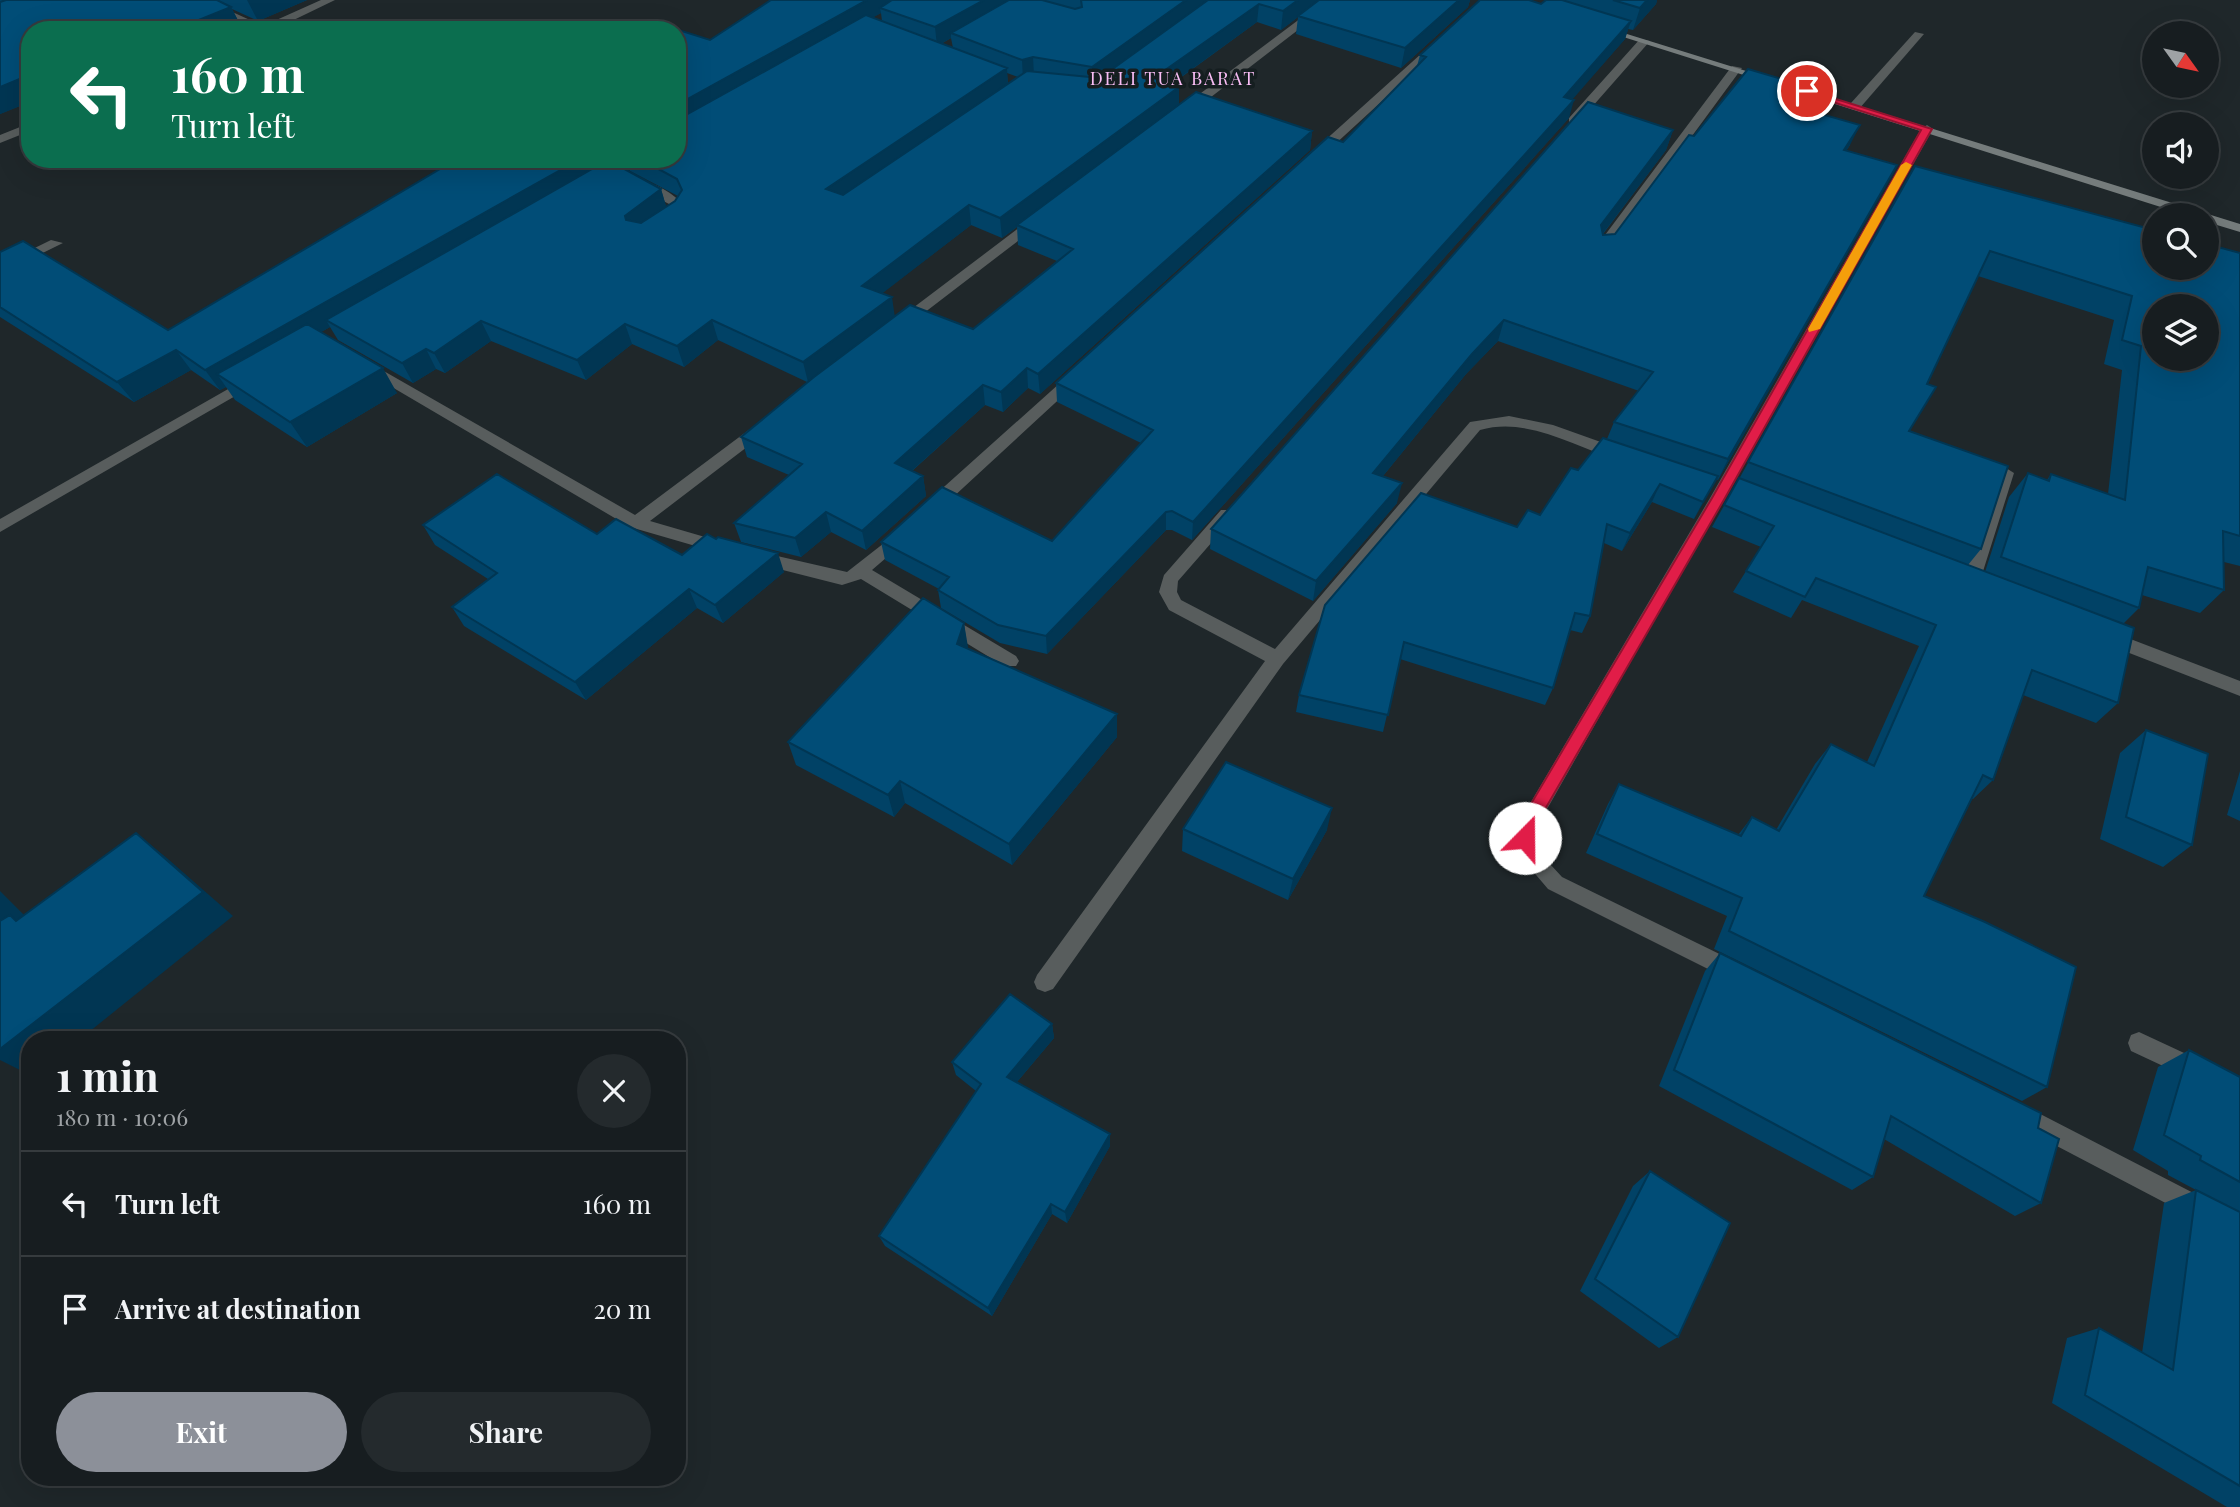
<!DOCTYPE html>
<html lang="en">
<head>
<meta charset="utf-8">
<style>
	:root { --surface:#171d20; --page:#242a2d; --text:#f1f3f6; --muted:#9ea2a5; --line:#363b3e; --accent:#8c9099 }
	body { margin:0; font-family:"Playfair Display",serif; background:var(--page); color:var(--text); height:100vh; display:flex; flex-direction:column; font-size:26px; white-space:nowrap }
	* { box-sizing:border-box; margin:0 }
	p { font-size:23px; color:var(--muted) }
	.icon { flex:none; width:38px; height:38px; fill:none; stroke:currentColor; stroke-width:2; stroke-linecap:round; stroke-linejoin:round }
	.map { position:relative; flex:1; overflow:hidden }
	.drawer { position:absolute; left:21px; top:1031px; width:665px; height:455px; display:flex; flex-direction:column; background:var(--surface); border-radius:28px; box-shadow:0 7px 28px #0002,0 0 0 2px var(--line) }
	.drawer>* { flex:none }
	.banner { position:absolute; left:21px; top:21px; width:665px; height:147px; border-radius:28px; box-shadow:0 7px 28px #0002,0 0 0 2px var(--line); background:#0b6e4f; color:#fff; overflow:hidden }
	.needle { width:46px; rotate:123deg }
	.tools { position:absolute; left:2142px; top:21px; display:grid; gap:14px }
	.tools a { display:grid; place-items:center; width:77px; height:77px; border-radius:50%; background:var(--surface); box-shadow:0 7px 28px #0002,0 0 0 2px var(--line); font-size:35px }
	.pin { position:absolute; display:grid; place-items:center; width:60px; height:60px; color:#fff; margin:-30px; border:4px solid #fff; border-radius:50%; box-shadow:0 2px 7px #0007 }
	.me { position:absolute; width:77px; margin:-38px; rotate:22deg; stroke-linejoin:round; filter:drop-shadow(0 0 5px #0008) }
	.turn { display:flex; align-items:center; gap:24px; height:147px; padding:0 35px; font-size:32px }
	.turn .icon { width:91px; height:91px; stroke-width:2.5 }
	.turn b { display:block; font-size:49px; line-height:60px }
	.round { display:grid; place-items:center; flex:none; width:74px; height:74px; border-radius:37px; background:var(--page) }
	.overview { display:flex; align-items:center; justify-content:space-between; height:119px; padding:0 35px }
	h1 { font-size:42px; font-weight:700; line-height:52px }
	.button { display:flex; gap:14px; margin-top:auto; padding:14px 35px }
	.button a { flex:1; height:80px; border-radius:42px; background:var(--accent); color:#fff; font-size:28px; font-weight:700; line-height:80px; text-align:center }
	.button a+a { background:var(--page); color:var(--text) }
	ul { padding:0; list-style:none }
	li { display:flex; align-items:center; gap:21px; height:105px; padding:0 35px; border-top:2px solid var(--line) }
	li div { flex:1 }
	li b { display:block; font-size:26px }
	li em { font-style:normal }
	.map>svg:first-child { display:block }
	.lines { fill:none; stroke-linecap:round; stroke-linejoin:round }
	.service { fill:#585d5d; fill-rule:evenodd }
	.minor { fill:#585d5d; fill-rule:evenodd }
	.secondary { fill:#757c7c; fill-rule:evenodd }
	.wall { fill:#014266; fill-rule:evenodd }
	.shaded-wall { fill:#013653 }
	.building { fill:#014d77; stroke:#013653; stroke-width:2; fill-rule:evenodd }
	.route { fill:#e11d48; stroke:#92132f; stroke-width:2 }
	.slow { fill:#f59e0b }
	.labels { text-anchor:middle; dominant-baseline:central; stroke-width:7; stroke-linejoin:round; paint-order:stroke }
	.far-quarter-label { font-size:18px; letter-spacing:2px; fill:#f9bdf5; stroke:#151e20 }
</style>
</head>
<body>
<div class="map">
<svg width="2240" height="1507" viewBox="0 0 2240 1507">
	<rect width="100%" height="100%" fill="#1f272a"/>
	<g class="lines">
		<path class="service" d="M1915,32L1924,34L1859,109H1851V103Z"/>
		<path class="minor" d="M192,0H206L263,26L321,0H335L273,30H253Z
			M1325,0H1337L1189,114H1181V108Z
			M1640,39L1650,41L1577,124H1569V118Z
			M1432,44L1442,46L1320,158H1312V152Z
			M1732,66L1742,68L1606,253H1596V247Z
			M30,123V131L0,143V135Z
			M1927,125L1933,129L1538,825L1536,838L1539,852L1562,877L1742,965L1745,972L1742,979L1734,982L1548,889L1520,856L1516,838L1518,824L1710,498L1921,129Z
			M638,182C652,180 679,196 686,209L674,223H664L662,220L672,209L671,205L638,188Z
			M1032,218L1044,221L907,326H897V320Z
			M51,240L63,243L0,274V265Z
			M368,362L635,515L758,423H768V431L650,521L729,544L731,548L723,554L630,527L363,370L361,367Z
			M1075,372L1080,374V380L938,511H926V503L1070,374Z
			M251,376L256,378V384L0,532V519Z
			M1509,416L1553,425L1626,451L1628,455L1620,460C1575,448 1529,416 1480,430L1283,664L1053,989L1045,992L1037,989L1034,982L1037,975L1265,661L1169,610L1159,592L1164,575L1221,510H1233L1235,514L1233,518L1178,581L1177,592L1181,600L1275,649L1470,422Z
			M2006,468L2014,473L1979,584L1970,590L1964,588L1961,584L1998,473Z
			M902,529L910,535L908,539L872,570L1016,656L1019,661L1016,666H1004L861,579L842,585L755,563L747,557L755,551L847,572Z
			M2107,630L2240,681V696L2101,642L2098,637Z
			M2139,1032L2240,1079V1102L2131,1051L2128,1043L2131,1035Z
			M2015,1101L2240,1217V1242L2007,1120L2003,1112L2007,1104Z"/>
		<path class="secondary" d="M1598,25L2240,224V232L2207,222V215H2186L1598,29Z"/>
	</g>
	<path class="wall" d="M0,0H307L258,21L232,9L242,28L237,30H30V102L0,114Z
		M771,0H1470L1468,7L1401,68L1296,34L1298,17L1281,30L1257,22L1172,84L1179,105L1312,131L1310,150L1040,394L1028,388L1003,412L985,405L912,471L923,476L926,496L866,550L831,532L801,557L741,542L734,523L789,475L747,457L741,437L807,382L718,340L684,367L632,344L586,380L491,341L445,373L436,369L413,383L338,340L330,327L321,332L397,393L307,447L235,400L226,387L220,390L191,370L134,402L0,317V252L168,330L457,159H622L615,164L661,189L666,207L675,201L678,196L630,171L626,159H677L710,40ZM881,13L882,21L873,17ZM951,38L953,48L941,44ZM1007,73L1018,77L1008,84ZM971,225L1002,238L1017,227L1018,245L1057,261L973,329L895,316L882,293Z
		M1546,0H1657L1656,4L1633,30L1628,29L1625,39L1572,99L1569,118L1192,540L1172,530H1166L1047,654L1000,643L941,608L938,590L939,589L885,560L881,542L1052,541L1141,443L1057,402L1056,383L1343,142L1417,66L1420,55L1541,4Z
		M1812,112L1850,145L1846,151L1897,165L1718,480L1716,479L1694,519L1652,502L1622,551L1604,543L1590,616L1582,633L1570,630L1553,688L1545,705L1400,659L1383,732L1296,712L1299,695L1517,527L1540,515L1578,470L1607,439L1614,422L1639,391L1498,341L1466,374L1383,476L1397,503L1313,601L1210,549L1211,529L1673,130L1666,150L1603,234V235L1615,234L1694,136Z
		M1915,166L2240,253V566L2224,562V590L2200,613L2142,595L2139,608L2123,624L2118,703L2096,723L2023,695L1993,780L1973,799H1972L1924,896L2047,1087L2022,1101L1714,949L1727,916L1586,853L1608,804L1619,784L1738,835L1752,817L1776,830L1815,764L1831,744L1867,762L1919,646L1802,600L1791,618L1733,592L1761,547L1712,527ZM1978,276L2114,320L2104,364L2122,370L2108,494L2051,474L2047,480L2028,473L2009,497L1985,572L1968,565L1981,549L1909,431L1927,384Z
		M423,525L597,534L682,555L784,572L723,623L697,608L586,700L464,626L452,607L488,579L435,545Z
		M964,623L967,648L1117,714V737L1012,865L905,803L894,817L796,765L788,742Z
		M2146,730L2192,845L2163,867L2100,839L2120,753Z
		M2240,771V821L2227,815Z
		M1183,829L1327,830L1288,900L1182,851Z
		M1720,953L2038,1128L2041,1203L2015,1216L1884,1139L1873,1177L1852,1190L1659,1086L1705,971Z
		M1052,1024L1054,1038L1017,1082L1110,1134V1146L1067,1223L1052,1214L992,1316L885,1246L879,1236L976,1091L956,1075L952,1062Z
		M2189,1050L2240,1077V1507H2227L2052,1403L2067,1338L2099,1328L2142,1353L2164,1203L2196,1190L2168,1175V1171L2133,1150L2158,1067Z
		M1650,1171L1678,1337L1659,1348L1580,1291L1633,1186Z"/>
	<path class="shaded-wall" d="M247,0H307L258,21Z
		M867,0H903L880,8L881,13L677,128V105Z
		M984,0H1017L951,33V38L937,46L935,27Z
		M1186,0H1212L1092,86V67Z
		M1298,0H1321L1298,16V17L1281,30L1283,11Z
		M1459,0H1470L1468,7L1401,68L1405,48Z
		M1647,0H1657L1656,4L1633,30L1640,8Z
		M1259,4L1257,22L1153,97L1154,78Z
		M231,7L242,28L237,30H174Z
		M1631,21L1625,39L1559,115L1564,97Z
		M1033,57L1034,76L1023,79L1022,60Z
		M1007,68L1008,88L830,209L826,189Z
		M27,76L30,81V102L0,114V87Z
		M1179,87V106L1002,238L1000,218Z
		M1822,91L1813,111L1798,130L1807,110Z
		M1574,100L1569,118L1192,540L1193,522Z
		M1860,125L1850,145L1834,170L1844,150Z
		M1673,130L1666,150L1594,245L1601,225Z
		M1312,131L1310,150L1040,394L1038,374Z
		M580,159H622L334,324L326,320L330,327L231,384L217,374L226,387L220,390L205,370Z
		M1897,165L1886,185L1718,480L1728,459Z
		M661,189L667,209L633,241L625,216Z
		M969,205L971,225L866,306L862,286Z
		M892,297L895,318L808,382L803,362Z
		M712,320L718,340L684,367L677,346Z
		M1504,320L1498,341L1466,374L1369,493L1373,473L1472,354Z
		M481,321L491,341L445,373L434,353Z
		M625,324L632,344L586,380L577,360Z
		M426,349L436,369L413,383L402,363Z
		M176,350L191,370L134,402L117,382Z
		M383,368L397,393L307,447L290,422Z
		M1027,368L1028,388L1003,412L1001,392Z
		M983,385L985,405L899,482L895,463Z
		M923,476L926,496L866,550L862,531Z
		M1718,476L1709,493L1694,519L1703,502Z
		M1402,483L1397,503L1313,601L1316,581Z
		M1660,484L1652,502L1622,551L1630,533Z
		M826,512L831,532L801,557L795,538Z
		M1166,512V530L1047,654L1046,636Z
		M778,553L784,572L723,623L715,605Z
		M689,589L697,608L586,700L575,682Z
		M964,623L968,647L961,668L957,644Z
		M1117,714V737L1012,865L1009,844Z
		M900,781L905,803L894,817L888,795Z
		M1332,808L1327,830L1288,900L1293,879Z
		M136,833L168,859L233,916L79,1040H30V1075L0,1060V1049Z
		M0,891L31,922L0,944Z
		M1052,1024L1054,1038L1010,1090L1007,1077Z
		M1110,1134V1146L1067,1223L1065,1212Z
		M1051,1204L1052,1214L992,1316L988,1308Z"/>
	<path class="building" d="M6,0H217L231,7L174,30H30V78L27,76L0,87V2Z
		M771,0H867L677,105V30H628L647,20L710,40Z
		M892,0H984L935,27L880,8Z
		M1009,0H1042L1075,9L1082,7L1081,0H1186L1092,67L1033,57L1022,60L951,33Z
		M1208,0H1298L1283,11L1259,4L1154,78L1179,87L1000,218L969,205L862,286L892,297L803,362L712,320L677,346L625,324L577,360L481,321L434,353L426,349L402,363L326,320L608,160L661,189L625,216L626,220L641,223L675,201L682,190L677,179L640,159H677V120L866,15L1007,68L826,189L843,195L1027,71L1100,78Z
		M1319,0H1459L1405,48L1298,16Z
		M1480,0H1529L1541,4L1546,0H1562L1631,21L1564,97L1574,100L1193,522L1172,511L1166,512L1046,636L998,625L938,590L949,577L881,542L942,487L1052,541L1153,430L1056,383L1328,137L1343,142L1426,57L1420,55Z
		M1613,0H1647L1640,8Z
		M503,23L520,30H488Z
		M1748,69L1822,91L1807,110L1860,125L1844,150L1897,165L1728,459L1614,422L1653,372L1504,320L1472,354L1373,473L1402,483L1316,581L1211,529L1588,102L1673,130L1601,225L1603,235L1615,234L1689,135L1694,136Z
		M1196,92L1312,131L1038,374L1027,368L1001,392L983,385L895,463L923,476L862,531L826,512L795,538L734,523L802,464L741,437L814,377L910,305L973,329L1073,249L1017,225Z
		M457,159H580L205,370L176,350L117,382L0,307V252L23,241L168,330Z
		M1915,166L2154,230V268H2207V244L2240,253V536L2223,531L2224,590L2148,567L2139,608L2001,557L2028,473L2049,481L2051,474L2125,500L2141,346L2122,340L2132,296L1990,251L1927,384L1936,387L1909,431L2008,466L1981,549L1748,462ZM2154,306H2207V359H2154Z
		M307,324L383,368L290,422L217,374Z
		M1603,438L1718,476L1703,502L1660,484L1630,533L1607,524L1590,616L1575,613L1553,688L1404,642L1388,715L1299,695L1325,605L1421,493L1517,527L1528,510L1540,515L1571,468L1578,470Z
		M497,474L597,534L616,519L682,555L707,534L716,539L718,537L778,553L715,605L689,589L575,682L452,607L497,573L423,525Z
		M1739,478L2134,628L2118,703L2032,670L1993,780L1983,775L1924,896L1985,922L2076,967L2047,1087L1729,931L1742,898L1597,834L1619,784L1741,836L1752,817L1779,831L1831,744L1874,766L1936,625L1816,578L1805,597L1746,571L1774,526L1724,505Z
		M923,598L964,623L957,644L1117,714L1009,844L900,781L888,795L788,742Z
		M2146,730L2208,754L2192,845L2126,817Z
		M1226,762L1332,808L1293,879L1183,829Z
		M136,833L203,892L0,1049V921L10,915L16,921Z
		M1720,953L2041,1113L2038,1128L2059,1139L2041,1203L1891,1116L1873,1177L1674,1070Z
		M1010,994L1052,1024L1007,1077L1110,1134L1065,1212L1051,1204L988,1308L879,1236L981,1084L952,1062Z
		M2189,1050L2240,1077V1182L2200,1160L2201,1156L2164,1135Z
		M1650,1171L1730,1223L1678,1337L1595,1279Z
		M2196,1190L2240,1212V1486L2085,1395L2099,1328L2173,1370Z"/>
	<path class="route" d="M1804,89L1932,129L1725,498L1536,825L1531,843H1520L1517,838L1522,819L1712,498L1921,130L1804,93Z"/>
	<path class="slow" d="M1906,162L1912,165L1820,329L1809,332L1808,329L1901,165Z"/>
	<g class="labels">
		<g class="far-quarter-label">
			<text x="1173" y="78">DELI TUA BARAT</text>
		</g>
	</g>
</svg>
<div class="tools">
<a><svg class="needle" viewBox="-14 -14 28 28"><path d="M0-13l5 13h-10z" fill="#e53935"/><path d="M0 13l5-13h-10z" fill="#9ea2a5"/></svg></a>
<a><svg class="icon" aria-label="sound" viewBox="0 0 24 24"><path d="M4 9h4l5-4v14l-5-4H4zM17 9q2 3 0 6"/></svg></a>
<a><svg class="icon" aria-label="search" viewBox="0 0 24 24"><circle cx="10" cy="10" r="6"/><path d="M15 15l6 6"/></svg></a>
<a><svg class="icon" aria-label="layers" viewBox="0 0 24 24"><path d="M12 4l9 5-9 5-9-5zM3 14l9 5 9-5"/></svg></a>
</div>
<div class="pin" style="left:1807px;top:91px;background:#d93025"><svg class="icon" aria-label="arrive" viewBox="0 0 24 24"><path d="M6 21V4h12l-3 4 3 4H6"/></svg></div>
<svg class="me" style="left:1525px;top:838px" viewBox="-20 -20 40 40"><circle r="19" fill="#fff"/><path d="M0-13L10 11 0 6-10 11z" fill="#e11d48"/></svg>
<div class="banner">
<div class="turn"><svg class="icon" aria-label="left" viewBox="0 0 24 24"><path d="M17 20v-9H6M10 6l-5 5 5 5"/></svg><div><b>160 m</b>Turn left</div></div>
</div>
<section class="drawer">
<div class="overview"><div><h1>1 min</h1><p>180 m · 10:06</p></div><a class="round"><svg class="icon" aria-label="close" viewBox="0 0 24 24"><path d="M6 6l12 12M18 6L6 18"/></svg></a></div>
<ul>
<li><svg class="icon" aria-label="left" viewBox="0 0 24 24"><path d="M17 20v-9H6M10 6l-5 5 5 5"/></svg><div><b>Turn left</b></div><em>160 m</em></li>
<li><svg class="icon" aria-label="arrive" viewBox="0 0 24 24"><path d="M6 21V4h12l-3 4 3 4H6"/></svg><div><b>Arrive at destination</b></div><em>20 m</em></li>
</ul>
<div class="button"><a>Exit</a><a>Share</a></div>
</section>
</div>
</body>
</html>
